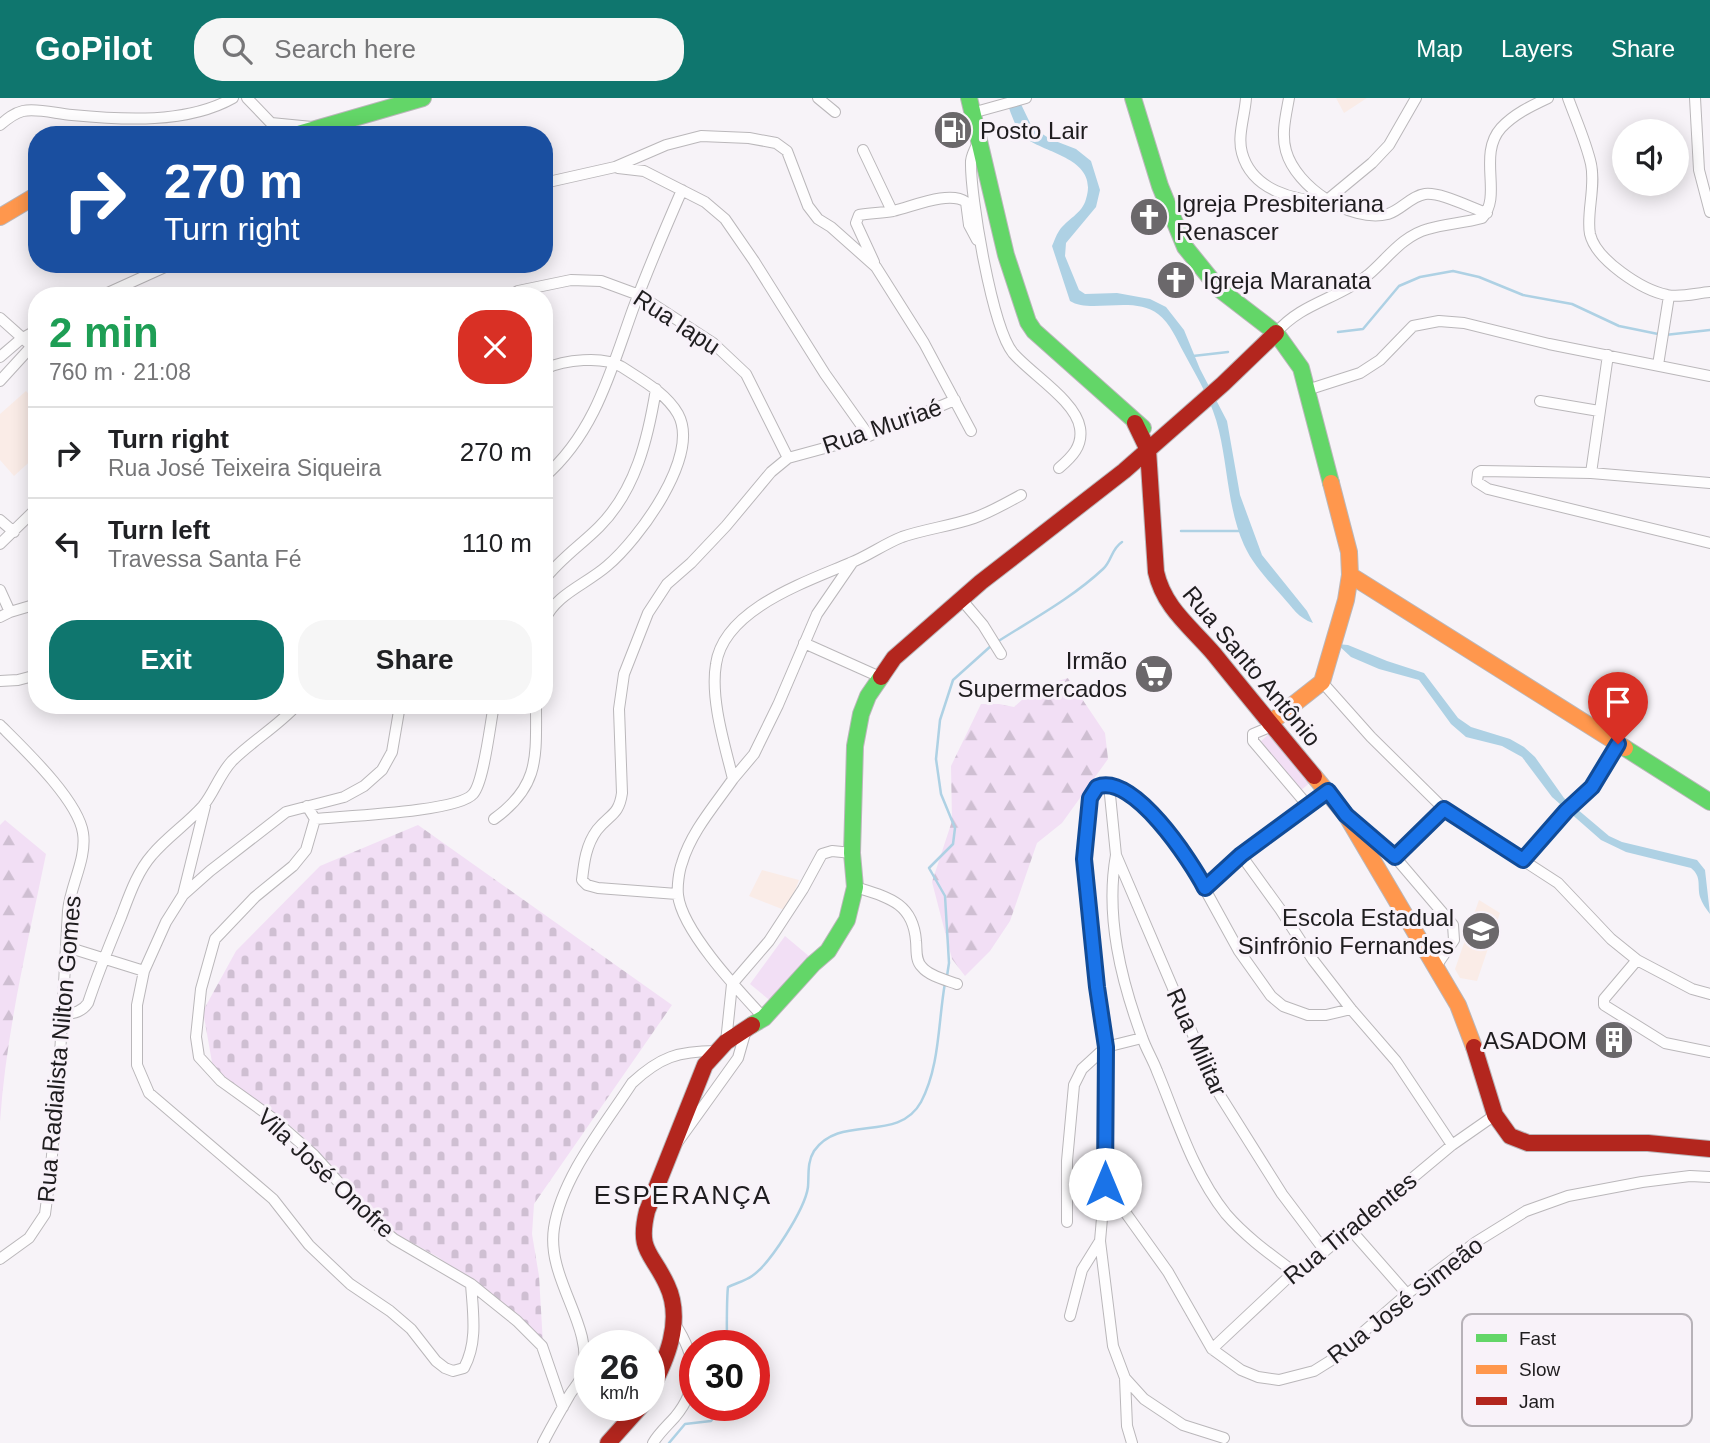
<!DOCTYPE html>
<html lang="en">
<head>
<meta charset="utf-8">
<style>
	:root { --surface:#fff; --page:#f6f6f6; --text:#202124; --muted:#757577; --line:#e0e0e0; --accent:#0f766e }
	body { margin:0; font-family:Arial,sans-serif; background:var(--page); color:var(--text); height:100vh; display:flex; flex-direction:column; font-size:26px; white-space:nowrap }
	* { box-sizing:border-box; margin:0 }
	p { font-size:23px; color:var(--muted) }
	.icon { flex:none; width:38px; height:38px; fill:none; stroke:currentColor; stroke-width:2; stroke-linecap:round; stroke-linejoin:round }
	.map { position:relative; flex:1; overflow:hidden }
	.details { position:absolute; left:28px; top:189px; width:525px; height:427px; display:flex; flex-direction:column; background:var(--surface); border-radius:28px; box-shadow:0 4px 18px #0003 }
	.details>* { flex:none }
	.hud { position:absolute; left:28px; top:28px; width:525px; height:147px; border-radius:28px; box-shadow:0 4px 18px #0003; background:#1a4fa0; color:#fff; overflow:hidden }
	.buttons { position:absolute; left:1612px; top:21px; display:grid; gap:14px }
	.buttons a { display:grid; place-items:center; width:77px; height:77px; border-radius:50%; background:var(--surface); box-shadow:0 4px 18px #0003; font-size:35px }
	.speed { position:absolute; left:574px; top:1232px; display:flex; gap:14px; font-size:35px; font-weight:700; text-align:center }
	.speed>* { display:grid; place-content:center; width:91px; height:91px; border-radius:50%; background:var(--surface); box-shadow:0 4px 18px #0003; line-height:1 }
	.speed small { font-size:18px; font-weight:400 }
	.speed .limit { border:10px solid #d22; background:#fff; color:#111 }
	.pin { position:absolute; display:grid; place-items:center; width:60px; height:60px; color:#fff; margin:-72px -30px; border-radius:50% 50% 50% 0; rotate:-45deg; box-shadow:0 0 7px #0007 }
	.pin .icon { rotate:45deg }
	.me { position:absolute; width:77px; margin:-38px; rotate:0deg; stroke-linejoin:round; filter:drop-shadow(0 0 5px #0008) }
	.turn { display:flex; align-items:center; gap:24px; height:147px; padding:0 21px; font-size:32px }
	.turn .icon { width:91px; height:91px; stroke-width:2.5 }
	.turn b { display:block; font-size:49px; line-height:60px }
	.round { display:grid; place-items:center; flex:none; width:74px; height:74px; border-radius:28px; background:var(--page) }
	.headline { display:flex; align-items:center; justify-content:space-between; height:119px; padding:0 21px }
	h1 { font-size:42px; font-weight:700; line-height:52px; color:#1e9e55 }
	.cta { display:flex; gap:14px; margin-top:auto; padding:14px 21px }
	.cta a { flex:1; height:80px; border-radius:28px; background:var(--accent); color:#fff; font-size:28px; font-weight:700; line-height:80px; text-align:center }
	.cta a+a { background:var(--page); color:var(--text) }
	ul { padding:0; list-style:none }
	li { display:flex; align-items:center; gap:21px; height:91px; padding:0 21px; border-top:2px solid var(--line) }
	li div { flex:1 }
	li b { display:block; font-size:26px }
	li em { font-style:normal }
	header { display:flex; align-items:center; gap:42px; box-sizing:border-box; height:98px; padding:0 35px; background:var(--accent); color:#fff }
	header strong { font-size:33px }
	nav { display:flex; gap:38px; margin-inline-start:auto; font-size:24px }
	.search { width:490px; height:63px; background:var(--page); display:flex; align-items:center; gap:18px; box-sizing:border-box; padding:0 24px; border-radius:28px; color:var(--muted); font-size:26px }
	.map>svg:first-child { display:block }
	.education { fill:#faece7 }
	.green { fill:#f2dff5 }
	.forest { fill:url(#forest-firs) }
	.cemetery { fill:url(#cemetery-stones) }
	.water { fill:#aed1e4 }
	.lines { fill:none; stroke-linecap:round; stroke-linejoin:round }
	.stream { stroke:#aed1e4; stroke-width:2.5 }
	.street-casing { stroke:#bab7ba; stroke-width:12 }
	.fast-casing { stroke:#bab7ba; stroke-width:18 }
	.slow-casing { stroke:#bab7ba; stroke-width:18 }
	.jam-casing { stroke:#bab7ba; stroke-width:18 }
	.street { stroke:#fefdfe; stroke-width:10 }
	.fast { stroke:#63d668; stroke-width:16 }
	.slow { stroke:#ff974d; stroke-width:16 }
	.jam { stroke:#b3261e; stroke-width:16 }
	.route-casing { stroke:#114b97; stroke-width:18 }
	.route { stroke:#1a73e8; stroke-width:12 }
	.labels { text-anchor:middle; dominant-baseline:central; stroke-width:6; stroke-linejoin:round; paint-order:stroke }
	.poi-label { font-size:24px; fill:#1f1d1f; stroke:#f8f2f9; text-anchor:start }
	.street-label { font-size:24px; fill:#1f1d1f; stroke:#f8f2f9 }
	.neighbourhood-label { font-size:26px; letter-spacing:2px; fill:#1f1d1f; stroke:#f8f2f9 }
	.key { fill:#f8f2f9; stroke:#b7b2b8; stroke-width:2 }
	.key-label { font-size:19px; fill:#1f1d1f }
</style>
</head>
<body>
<header>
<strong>GoPilot</strong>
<div class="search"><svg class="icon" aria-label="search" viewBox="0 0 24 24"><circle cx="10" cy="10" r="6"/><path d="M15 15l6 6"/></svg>Search here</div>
<nav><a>Map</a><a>Layers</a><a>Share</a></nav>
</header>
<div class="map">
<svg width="1710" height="1345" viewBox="0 0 1710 1345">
	<defs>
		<pattern id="forest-firs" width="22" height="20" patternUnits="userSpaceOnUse" patternTransform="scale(1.75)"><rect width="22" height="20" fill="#f2dff5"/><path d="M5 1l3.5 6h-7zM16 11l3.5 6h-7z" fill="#cfbfd2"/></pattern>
		<pattern id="cemetery-stones" width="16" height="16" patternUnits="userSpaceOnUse" patternTransform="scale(1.75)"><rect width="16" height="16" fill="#f2dff5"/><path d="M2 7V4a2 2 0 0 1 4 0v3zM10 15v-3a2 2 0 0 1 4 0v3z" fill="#cfbfd2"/></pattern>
	</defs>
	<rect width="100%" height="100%" fill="#f7f3f8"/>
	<path class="education" d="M1336,0H1367L1344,15Z
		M26,293L37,305V357L14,378L0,362V316Z
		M762,772L799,782L787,813L749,798Z
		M1479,802L1500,815L1477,883L1460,880L1455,871Z"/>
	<path class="green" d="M1272,633L1313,682L1299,694L1258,646Z
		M785,838L810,859L773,905L750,886Z"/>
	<path class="forest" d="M1068,580L1105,635L1108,661L1062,725L1037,745L1010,823L990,853L965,878L952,861L932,784L952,723L951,668L981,606H999L1014,609L1035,590Z
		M5,722L46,756C28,844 6,934 0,1024V727Z"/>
	<path class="cemetery" d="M418,727L672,907L534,1106L532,1136L539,1178L543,1246L503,1209L438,1159L383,1129L297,1033L213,970L203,913L236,853L320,768Z"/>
	<path class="water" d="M1005,0H1018L1032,29L1050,41L1076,51L1091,63L1100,92L1096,109L1066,145L1065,158L1079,192L1085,196L1117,195L1150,201L1166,209L1184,232L1200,271L1227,323L1240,397L1262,457L1307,513L1313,525C1298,520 1293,510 1282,498C1268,482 1253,467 1244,447C1228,411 1228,371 1219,333C1213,305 1198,281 1184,255C1177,242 1170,225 1158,216C1134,197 1090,216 1070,203L1052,148C1054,144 1056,137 1059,133C1067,121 1082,116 1086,101C1099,60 1045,56 1024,39C1015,31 1010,11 1005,0Z
		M1337,546L1348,547L1387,563L1424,575L1458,620L1471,629L1510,641L1524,649L1535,659L1564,700L1609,738L1622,744L1697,762L1705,772L1710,816C1706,811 1702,805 1700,799C1697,787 1702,779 1691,770L1626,754L1601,742L1552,699L1522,659L1502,648L1466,639L1451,626L1419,582L1379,571L1351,559Z"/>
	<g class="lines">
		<path class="stream" d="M1338,234L1363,231L1399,188L1420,179L1453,173L1479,179L1523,197L1572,206L1619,228L1658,236
			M1665,237L1710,232
			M1193,258L1228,254
			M1181,433H1241
			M997,544C1033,521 1072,500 1103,471C1112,463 1111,451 1122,444
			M947,878L949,865L945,798L929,770L953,746L955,730L941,696L936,661L940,622L953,582L992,547
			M728,1248C726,1243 727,1197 728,1189C736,1185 745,1183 752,1178C770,1166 805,1111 808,1089C809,1077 807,1064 814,1053C840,1015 898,1046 921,1004C940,968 938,924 945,885
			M669,1345L685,1326L711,1323L724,1307"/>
		<g class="street-casing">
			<path id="street" d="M247,0L271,25L312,29
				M818,0L835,14
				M1246,0C1245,17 1237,38 1242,55C1252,92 1294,103 1326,103L1372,65L1389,47L1416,0
				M1289,0C1286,17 1281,36 1286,53C1296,89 1350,125 1388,116C1401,112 1411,98 1425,96C1441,94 1471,110 1487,115
				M1568,0C1576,22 1586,44 1591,66C1596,89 1586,116 1590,136C1596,162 1642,192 1667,197C1680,200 1697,195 1710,194
				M1695,0L1699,72L1710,114
				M972,15L1026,0
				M0,27C7,21 14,15 23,13C38,10 57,16 72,17C123,22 187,26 233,0
				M979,43C976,49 972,55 971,63C970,98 992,229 1013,255C1031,276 1076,303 1080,330C1083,348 1072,359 1059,370
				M863,52L892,113
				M618,70L644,73L705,104L725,121L754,163L825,276L869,338
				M544,85L615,69L666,47L701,38L749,40L776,45L787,53L808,108L818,121L831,129L876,169L924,245L971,333
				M874,164L856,125L859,117C870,115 882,115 893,113C912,109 949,92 966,104L969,127L977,142
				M101,198L165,169L185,166
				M509,198L518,193L571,182L601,183L639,197L713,245L746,276L788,360
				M0,220L37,253
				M1276,235C1301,205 1338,201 1368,177C1387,161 1402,138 1428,131C1445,126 1464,125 1482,120C1503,98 1477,57 1501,30C1514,16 1531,8 1548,0
				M0,259L21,241L37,232
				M1658,267L1669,198
				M544,271C564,262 603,257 622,269C642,282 666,295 678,316C701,358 638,442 607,468C585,487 556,496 544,523
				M0,283L31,249
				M1307,292L1360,275L1380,262L1413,228L1439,223L1464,225L1549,246L1710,278
				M1540,303L1599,313
				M1591,375L1608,257
				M544,379C595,335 611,272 633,211C648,171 665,131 682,92
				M1710,385L1591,375L1481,373L1478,375L1477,384L1488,391L1710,445
				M0,422L14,434
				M0,446L37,410
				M544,482C560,461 581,447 599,429C636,392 648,340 656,291
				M0,492L10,514
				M961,501L983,527L1001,556
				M0,519L10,514L37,506
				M804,545L880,579
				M0,583L18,582L37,577
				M1322,584L1371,639L1444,711L1558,785L1611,841L1637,862L1692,891L1710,896
				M400,607L392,654L382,672L364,688L344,699L286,714L210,773L183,797L166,824L144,873L137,907V967L149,995L273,1101L309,1147L350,1186L390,1213L411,1231L436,1263L445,1270L453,1273L464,1270C478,1244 473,1215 471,1186
				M1270,625L1265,631L1253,636V643L1309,709
				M0,627C24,651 78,702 83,735C87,761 70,788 68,813C62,914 59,1016 45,1116L29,1140L0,1161
				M733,681L754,656L778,607L817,516L852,465
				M1109,687L1097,689L1090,700L1084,761L1097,889L1106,949L1105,1086L1100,1143L1113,1248L1125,1280L1144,1301L1183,1327L1224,1340
				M307,708L315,721L306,752L293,768L255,799L215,841L201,891L196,939L199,959L221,983L271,1019L314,1057L377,1127L394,1141L471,1186L517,1223L542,1248L563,1309
				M315,721C343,718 458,714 473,696C484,684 490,626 494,607
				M494,721C540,688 536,659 536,607
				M1354,724L1395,759L1453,827L1454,842L1437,867
				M1116,757C1105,818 1121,882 1142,939C1146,951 1153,962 1157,973C1177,1021 1193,1075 1226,1116C1246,1139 1270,1156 1294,1174
				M1241,757L1280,811L1313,862L1351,911L1396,963L1452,1047
				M1395,759L1444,711
				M1523,762L1566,713L1592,689L1617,646
				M855,789C887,799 913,804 916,843C917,852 915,862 922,869C929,878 946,882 957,886
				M1205,790L1241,757L1328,693
				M677,796L598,790L587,787L582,782C584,764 586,747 597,732C610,716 619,717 622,695L619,611L624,576L648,515L667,486L691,465L726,428L771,374L788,360L869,338L955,302
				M183,797L205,708
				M67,849L144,873
				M1637,862L1604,901V907L1665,945L1710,954
				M63,917C74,915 82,914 88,905C98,875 109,848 121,819C129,798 137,774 152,757C167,739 187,726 203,708C214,695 219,677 232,663C252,643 278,628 297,607
				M764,920C739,893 682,833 678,797C677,788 679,773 682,765C691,734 715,707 733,681C725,648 710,601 716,566C724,511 806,484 850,465C868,458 884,446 902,439C925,431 951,428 974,420C991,414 1006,405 1021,397
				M726,944L732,886L769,843L803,791L822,756L832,753L852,755
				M677,1045L738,960L746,932
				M1105,1086L1168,1174L1212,1251L1241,1272L1258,1279L1279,1282L1314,1273L1330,1263L1407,1196L1476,1144L1526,1113L1568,1098L1642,1084L1690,1078L1710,1079
				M1067,1124V1063L1074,987L1082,971L1106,949L1142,940
				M1350,1131L1407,1196
				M1325,1153L1282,1096L1221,999L1205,972L1196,944L1116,757L1109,687L1129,695L1149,713L1185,755L1239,853L1271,898L1283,908L1308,917H1326L1351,911
				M1070,1218L1082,1172L1100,1143
				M1212,1251L1294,1174L1325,1153L1452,1047L1495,1017
				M1125,1280L1127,1328L1132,1345
				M543,1345C551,1329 560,1314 569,1298C573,1291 581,1283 583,1275C594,1227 546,1181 554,1130C562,1079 604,1028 632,985C660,959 678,953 716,953
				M653,1345C659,1335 667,1328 675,1319C701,1288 696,1258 675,1226"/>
		</g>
		<g class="fast-casing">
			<path id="fast" d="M969,0L1006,157L1028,224L1034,233L1143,330
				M1133,0L1160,88L1185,149L1219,191L1276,235L1301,270L1331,385
				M295,37L423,0
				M1625,650L1710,704
				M752,927L764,920L813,866L828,853L847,822L855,789L852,755L855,648L861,616L868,598L881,579"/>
		</g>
		<g class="slow-casing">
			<path id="slow" d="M0,119L37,97
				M1350,477L1625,650
				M1270,625L1322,584L1346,502L1350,477L1349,454L1331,385
				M1314,678L1346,717L1458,907L1474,949"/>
		</g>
		<g class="jam-casing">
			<path id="jam" d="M1135,325L1148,352L1156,474C1164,510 1191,529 1214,556C1247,597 1280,637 1314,678
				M881,579L894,560L981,484L1124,373L1223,286L1276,235
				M1474,949L1495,1017L1510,1038L1528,1045H1648L1710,1051
				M649,1295C666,1263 684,1223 667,1187C652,1154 637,1154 647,1113L705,967L726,944L752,927
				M608,1345L642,1307"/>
		</g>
		<use href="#street" class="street"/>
		<use href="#fast" class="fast"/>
		<use href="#slow" class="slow"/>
		<use href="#jam" class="jam"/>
	</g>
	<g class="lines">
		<g class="route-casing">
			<path id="route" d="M1105,1086L1106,949L1097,889L1084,761L1090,700L1097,689C1133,674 1191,763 1205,790L1241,757L1328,693L1346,717L1395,759L1444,711L1523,762L1566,713L1592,689L1618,646"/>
		</g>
		<use href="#route" class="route"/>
	</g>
	<defs>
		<g id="fuel-disc" transform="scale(2.0125)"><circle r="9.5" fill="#6b686b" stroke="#f8f2f9"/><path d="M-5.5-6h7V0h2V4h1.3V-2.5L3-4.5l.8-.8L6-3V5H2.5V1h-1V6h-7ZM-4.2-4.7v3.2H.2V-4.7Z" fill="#fff"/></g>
		<g id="church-disc" transform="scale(2.0125)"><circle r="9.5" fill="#6b686b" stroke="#f8f2f9"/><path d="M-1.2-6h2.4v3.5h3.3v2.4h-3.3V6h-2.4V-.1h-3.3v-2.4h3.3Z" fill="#fff"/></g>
		<g id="supermarket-disc" transform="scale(2.0125)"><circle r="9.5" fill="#6b686b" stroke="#f8f2f9"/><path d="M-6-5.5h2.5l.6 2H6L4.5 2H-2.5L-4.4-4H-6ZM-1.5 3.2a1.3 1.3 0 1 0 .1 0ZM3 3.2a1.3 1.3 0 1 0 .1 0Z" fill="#fff"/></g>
		<g id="school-disc" transform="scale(2.0125)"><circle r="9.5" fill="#6b686b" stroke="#f8f2f9"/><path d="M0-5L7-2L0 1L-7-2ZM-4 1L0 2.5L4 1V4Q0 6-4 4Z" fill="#fff"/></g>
		<g id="building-disc" transform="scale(2.0125)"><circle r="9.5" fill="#6b686b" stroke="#f8f2f9"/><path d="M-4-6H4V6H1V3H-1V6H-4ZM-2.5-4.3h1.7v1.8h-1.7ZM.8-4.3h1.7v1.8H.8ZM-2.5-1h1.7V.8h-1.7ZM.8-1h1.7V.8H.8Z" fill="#fff"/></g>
	</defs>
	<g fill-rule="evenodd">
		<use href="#fuel-disc" x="953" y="32"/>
		<use href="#church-disc" x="1149" y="119"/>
		<use href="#church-disc" x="1176" y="182"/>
		<use href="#supermarket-disc" x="1154" y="576"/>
		<use href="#school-disc" x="1481" y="833"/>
		<use href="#building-disc" x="1614" y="942"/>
	</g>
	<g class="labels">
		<g class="poi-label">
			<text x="980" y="32">Posto Lair</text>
			<text x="1176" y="105">Igreja Presbiteriana<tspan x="1176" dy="28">Renascer</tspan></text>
			<text x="1203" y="182">Igreja Maranata</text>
			<text x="1127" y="562" text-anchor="end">Irmão<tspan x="1127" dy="28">Supermercados</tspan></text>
			<text x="1454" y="819" text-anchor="end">Escola Estadual<tspan x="1454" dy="28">Sinfrônio Fernandes</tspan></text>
			<text x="1587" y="942" text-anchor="end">ASADOM</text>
		</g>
		<g class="street-label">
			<text transform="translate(677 224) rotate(33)">Rua Iapu</text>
			<text transform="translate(882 328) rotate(-19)">Rua Muriaé</text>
			<text transform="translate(1252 568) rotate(50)">Rua Santo Antônio</text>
			<text transform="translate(1197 944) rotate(66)">Rua Militar</text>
			<text transform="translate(59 951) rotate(-85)">Rua Radialista Nilton Gomes</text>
			<text transform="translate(326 1075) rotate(43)">Vila José Onofre</text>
			<text transform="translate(1350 1130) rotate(-39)">Rua Tiradentes</text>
			<text transform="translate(1405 1202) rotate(-38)">Rua José Simeão</text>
		</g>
		<g class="neighbourhood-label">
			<text x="683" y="1097">ESPERANÇA</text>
		</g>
	</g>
	<rect x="1462" y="1216" width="230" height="112" rx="10" class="key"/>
	<rect x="1476" y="1236" width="31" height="8" fill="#63d668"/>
	<rect x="1476" y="1267" width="31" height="9" fill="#ff974d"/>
	<rect x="1476" y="1299" width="31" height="8" fill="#b3261e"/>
	<g class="key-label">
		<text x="1519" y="1247">Fast</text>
		<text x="1519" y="1278">Slow</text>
		<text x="1519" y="1310">Jam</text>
	</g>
</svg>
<div class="buttons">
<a><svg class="icon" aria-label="sound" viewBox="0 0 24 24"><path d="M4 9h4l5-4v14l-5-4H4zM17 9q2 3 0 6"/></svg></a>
</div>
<div class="speed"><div>26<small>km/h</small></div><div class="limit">30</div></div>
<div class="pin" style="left:1618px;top:646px;background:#d93025"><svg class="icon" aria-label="arrive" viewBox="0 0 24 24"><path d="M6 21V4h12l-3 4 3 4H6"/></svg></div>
<svg class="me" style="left:1105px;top:1086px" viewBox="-20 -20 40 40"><circle r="19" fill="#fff"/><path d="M0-13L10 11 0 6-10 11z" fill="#1a73e8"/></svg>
<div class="hud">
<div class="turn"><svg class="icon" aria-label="right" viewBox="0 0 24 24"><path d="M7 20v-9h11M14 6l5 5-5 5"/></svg><div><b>270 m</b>Turn right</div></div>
</div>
<section class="details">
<div class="headline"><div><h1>2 min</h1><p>760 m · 21:08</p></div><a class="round" style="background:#d93025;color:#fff"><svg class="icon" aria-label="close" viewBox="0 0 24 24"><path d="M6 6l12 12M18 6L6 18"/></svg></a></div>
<ul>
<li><svg class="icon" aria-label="right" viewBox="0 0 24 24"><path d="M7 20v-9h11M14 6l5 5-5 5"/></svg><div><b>Turn right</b><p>Rua José Teixeira Siqueira</p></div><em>270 m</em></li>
<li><svg class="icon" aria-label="left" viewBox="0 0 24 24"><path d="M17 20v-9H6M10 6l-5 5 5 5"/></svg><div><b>Turn left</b><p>Travessa Santa Fé</p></div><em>110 m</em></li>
</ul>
<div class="cta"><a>Exit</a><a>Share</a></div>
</section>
</div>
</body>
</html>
